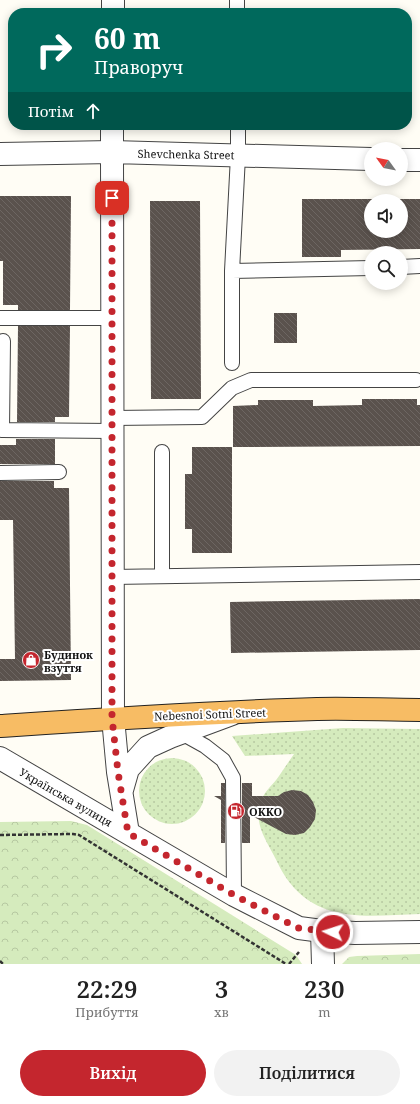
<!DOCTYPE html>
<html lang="uk">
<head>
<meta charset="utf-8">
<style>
	:root { --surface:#fff; --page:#f2f2f2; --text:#222; --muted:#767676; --accent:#c4262e }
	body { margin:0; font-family:"Noto Serif",serif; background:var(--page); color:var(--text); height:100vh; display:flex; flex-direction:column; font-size:15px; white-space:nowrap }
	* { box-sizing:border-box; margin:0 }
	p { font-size:13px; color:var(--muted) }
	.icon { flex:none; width:22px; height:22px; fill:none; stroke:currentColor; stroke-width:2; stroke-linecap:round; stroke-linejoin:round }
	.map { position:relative; height:964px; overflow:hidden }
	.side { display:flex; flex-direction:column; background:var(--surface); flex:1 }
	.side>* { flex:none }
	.top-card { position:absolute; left:8px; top:8px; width:404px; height:122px; border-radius:16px; box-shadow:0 2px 10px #0003; background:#00695c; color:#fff; overflow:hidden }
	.needle { width:26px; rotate:303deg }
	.tools { position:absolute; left:364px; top:142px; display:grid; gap:8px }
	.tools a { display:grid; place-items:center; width:44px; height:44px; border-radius:50%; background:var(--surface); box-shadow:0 2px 10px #0003; font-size:20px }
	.pin { position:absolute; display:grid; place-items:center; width:34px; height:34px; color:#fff; margin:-17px; border-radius:8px; box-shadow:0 2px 6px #0006 }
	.me { position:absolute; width:44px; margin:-22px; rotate:274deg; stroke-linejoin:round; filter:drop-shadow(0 0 3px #0008) }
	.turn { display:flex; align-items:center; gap:14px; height:84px; padding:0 20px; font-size:18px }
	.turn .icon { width:52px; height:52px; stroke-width:2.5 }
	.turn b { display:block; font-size:28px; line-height:34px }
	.then { display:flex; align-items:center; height:38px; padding:0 20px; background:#0003; gap:8px; font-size:15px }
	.eta { display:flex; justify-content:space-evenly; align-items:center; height:68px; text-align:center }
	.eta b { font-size:24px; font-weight:600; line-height:28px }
	.primary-button { display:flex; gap:8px; margin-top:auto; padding:8px 20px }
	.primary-button a { flex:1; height:46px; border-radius:24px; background:var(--accent); color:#fff; font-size:16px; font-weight:600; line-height:46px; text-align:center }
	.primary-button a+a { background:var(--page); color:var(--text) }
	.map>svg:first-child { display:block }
	.grass { fill:url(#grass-dots) }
	.park { fill:url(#park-crowns) }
	.building { fill:url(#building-back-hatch); fill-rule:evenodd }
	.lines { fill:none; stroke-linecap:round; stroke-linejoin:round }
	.service-casing { stroke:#444; stroke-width:16 }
	.minor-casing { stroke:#444; stroke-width:24 }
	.tertiary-casing { stroke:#444; stroke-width:24 }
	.trunk-casing { stroke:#222; stroke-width:24 }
	.path { stroke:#333; stroke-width:2.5; stroke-dasharray:4 2; stroke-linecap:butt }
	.service { stroke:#fff; stroke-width:14 }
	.minor { stroke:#fff; stroke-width:22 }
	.tertiary { stroke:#fff; stroke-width:22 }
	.trunk { stroke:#f7bc64; stroke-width:22 }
	.route { stroke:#c4262e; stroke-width:7; stroke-dasharray:0 12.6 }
	.labels { text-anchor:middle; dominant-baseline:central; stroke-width:4; stroke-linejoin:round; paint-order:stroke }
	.street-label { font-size:11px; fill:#111; stroke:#fff }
	.poi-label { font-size:11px; font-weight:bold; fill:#111; stroke:#fff; text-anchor:start }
</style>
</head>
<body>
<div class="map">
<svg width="420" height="964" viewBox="0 0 420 964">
	<defs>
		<pattern id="grass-dots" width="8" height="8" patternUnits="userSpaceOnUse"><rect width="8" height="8" fill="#d5ebbd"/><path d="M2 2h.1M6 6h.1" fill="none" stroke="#b6c8a1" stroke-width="1.8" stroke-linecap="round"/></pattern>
		<pattern id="park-crowns" width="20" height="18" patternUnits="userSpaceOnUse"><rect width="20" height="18" fill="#d5ebbd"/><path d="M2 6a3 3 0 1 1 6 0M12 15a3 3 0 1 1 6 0" fill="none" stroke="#b6c8a1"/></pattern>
		<pattern id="building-back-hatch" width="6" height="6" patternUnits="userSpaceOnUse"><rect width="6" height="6" fill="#5a524d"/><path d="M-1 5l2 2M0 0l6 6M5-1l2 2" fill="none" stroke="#6d6662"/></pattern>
	</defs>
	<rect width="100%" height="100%" fill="#fffdf5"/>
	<path class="grass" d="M343,728L420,729V914C374,915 323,925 290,883C282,873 278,863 272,852C263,835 254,821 261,801C265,790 273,785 279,776C284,769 289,761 294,754L245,756L232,736Z
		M139 791a33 33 0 1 1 66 0a33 33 0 1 1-66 0Z"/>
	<path class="park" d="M71,821L87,825L296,955L302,964H0V822Z
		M420,954V964H342L349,957L357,956Z"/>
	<path class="building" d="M0,196H71L70,310H18V305H3V261H0Z
		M302,199H420V249L341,250V257H302ZM371,201H401V231H371Z
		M150,201H200L201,399H151Z
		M274,313H297V343H274Z
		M18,326H70L69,417H55V422H17Z
		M362,399H417V405H420V446L233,447V406L258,405V400H313V406L362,405Z
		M16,439H55V464H0V445H16Z
		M192,447H232V553H192V529H185V474H192Z
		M0,481H54V488H69L71,680L0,681V659H15L13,520H0Z
		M420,599V650L231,653L230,602Z
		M221,783H225V843H221V800L214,796H221Z
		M242,783H252V796H278L284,792L292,790L301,791L308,795L313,802L316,810L315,819L310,827L304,833L295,835L286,834L250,815V843H242Z"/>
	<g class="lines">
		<g class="service-casing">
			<path id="service" d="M237,0V13
				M238,125V156L232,271L371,268
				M401,267L420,266
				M0,318H112
				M3,341L2,430L112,431
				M232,363V271
				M112,418L202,417L232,388L251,380H416
				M0,473L59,472
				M162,576V452
				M112,577L420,572
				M178,731L205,746L223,760L233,778L234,895"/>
		</g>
		<g class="minor-casing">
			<path id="minor" d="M113,13V0
				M112,152V125
				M322,931L323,964"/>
		</g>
		<g class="tertiary-casing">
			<path id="tertiary" d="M112,152L113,718L118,772L128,833
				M0,154L112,152L371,159
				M401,160H420
				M0,758L234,895L299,928L322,931L355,933L420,932
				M122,790L128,769L148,747L170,737L232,714"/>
		</g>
		<g class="trunk-casing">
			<path id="trunk" d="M0,726C106,719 211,712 317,709C351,708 386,710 420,710"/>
		</g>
		<path class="path" d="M0,835L73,834L79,835L286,964
			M0,961L3,964
			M289,964L299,952"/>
		<use href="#service" class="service"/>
		<use href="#minor" class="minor"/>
		<use href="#tertiary" class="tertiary"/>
		<use href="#trunk" class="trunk"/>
	</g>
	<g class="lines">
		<path class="route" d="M112,198V718L118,772L128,833L234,895L298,928L333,932"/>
	</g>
	<defs>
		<g id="shop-disc" transform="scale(0.9)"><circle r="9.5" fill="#c4262e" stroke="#fff"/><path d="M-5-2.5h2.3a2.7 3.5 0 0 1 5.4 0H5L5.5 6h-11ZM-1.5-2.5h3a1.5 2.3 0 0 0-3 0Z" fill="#fff"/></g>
		<g id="fuel-disc" transform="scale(0.9)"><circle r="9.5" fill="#c4262e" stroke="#fff"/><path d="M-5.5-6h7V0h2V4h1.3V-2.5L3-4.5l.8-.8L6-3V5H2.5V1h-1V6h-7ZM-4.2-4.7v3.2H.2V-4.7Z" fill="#fff"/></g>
	</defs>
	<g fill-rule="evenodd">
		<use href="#shop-disc" x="31" y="660"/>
		<use href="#fuel-disc" x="236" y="811"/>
	</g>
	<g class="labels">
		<g class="street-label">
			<text transform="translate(186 154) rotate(1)">Shevchenka Street</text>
			<text transform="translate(210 714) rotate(-2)">Nebesnoi Sotni Street</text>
			<text transform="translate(66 797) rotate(30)">Українська вулиця</text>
		</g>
		<g class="poi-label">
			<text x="44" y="654">Будинок<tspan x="44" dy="13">взуття</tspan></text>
			<text x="249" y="811">OKKO</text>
		</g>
	</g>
</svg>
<div class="tools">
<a><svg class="needle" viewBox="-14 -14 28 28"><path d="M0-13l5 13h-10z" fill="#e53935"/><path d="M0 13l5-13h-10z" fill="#767676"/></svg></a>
<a><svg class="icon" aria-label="sound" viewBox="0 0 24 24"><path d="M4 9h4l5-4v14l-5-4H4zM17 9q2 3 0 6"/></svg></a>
<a><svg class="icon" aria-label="search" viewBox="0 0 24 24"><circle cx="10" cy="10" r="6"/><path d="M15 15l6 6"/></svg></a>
</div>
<div class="pin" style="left:112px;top:198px;background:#d93025"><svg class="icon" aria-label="arrive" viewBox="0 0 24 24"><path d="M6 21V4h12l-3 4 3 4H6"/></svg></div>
<svg class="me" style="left:333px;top:932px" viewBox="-20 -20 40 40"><circle r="17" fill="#c4262e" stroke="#fff" stroke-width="3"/><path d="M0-11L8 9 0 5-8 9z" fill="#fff"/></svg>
<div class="top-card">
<div class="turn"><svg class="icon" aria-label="right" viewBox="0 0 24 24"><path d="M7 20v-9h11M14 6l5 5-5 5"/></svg><div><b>60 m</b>Праворуч</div></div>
<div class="then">Потім<svg class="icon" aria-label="ahead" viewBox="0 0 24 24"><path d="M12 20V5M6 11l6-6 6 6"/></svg></div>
</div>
</div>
<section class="side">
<div class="eta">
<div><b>22:29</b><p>Прибуття</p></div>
<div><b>3</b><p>хв</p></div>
<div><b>230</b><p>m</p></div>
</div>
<div class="primary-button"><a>Вихід</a><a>Поділитися</a></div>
</section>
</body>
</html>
